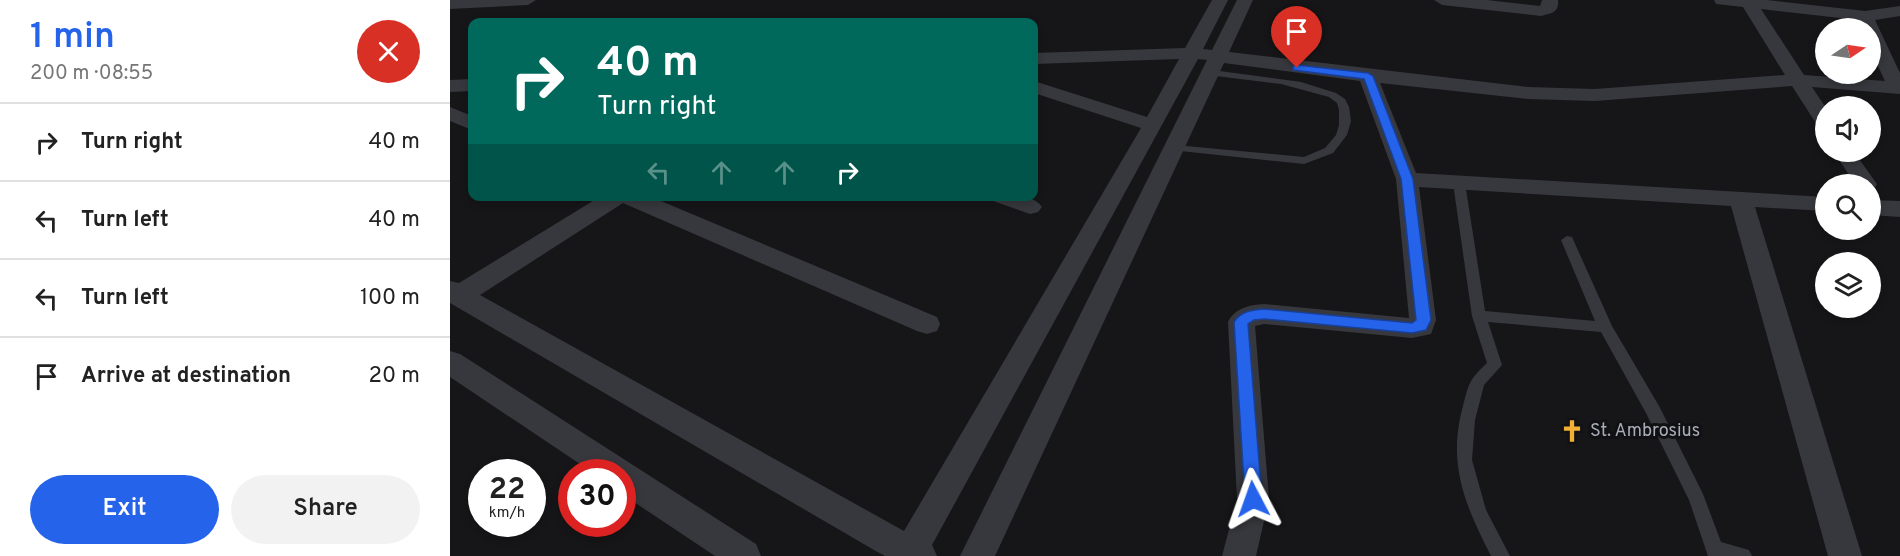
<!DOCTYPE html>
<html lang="en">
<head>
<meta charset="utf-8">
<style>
	:root { --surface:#fff; --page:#f2f2f2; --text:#222; --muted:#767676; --line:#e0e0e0; --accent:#2563eb }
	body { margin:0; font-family:Overpass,sans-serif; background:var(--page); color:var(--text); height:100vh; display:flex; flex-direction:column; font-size:22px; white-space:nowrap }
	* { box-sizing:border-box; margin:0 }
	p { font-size:20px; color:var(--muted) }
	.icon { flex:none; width:33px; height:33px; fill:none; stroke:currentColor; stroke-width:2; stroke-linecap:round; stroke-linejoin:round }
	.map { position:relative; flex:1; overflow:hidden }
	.details { display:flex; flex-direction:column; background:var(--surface); width:450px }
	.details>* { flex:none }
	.hud { position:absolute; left:18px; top:18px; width:570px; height:183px; border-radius:12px; box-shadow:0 3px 9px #0003; background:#00695c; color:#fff; overflow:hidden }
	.needle { width:39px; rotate:77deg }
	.fabs { position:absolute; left:1365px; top:18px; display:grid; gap:12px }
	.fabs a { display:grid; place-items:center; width:66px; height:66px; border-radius:50%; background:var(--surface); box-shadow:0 3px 9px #0003; font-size:30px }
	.speed { position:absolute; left:18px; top:459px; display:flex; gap:12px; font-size:30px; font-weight:700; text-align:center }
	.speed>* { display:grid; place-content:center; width:78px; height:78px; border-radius:50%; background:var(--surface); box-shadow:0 3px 9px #0003; line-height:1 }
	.speed small { font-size:15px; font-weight:400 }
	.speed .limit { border:9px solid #d22; background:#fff; color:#111 }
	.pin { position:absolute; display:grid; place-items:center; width:51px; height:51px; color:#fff; margin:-62px -26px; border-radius:50% 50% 50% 0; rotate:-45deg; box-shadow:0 0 6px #0007 }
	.pin .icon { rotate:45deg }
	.me { position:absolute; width:66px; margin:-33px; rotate:356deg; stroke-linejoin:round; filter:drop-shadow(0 0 4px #0008) }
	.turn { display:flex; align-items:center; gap:21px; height:126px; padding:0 30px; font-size:27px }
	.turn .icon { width:78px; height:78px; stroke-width:2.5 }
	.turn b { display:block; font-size:42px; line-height:51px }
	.lanes { display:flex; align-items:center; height:57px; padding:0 30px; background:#0003; justify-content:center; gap:30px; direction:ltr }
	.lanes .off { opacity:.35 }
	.round { display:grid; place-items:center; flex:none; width:63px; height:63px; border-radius:32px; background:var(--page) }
	.headline { display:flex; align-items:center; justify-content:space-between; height:102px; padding:0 30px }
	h1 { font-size:36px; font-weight:600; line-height:45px; color:var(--accent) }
	.cta { display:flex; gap:12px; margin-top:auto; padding:12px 30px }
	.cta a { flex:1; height:69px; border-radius:36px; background:var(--accent); color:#fff; font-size:24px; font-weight:600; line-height:69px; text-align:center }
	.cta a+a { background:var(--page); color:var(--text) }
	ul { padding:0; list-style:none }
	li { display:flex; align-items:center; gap:18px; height:78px; padding:0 30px; border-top:2px solid var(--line) }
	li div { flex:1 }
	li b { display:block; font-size:22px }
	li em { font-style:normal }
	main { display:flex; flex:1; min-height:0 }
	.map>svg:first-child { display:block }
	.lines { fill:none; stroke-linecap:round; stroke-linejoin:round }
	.service { fill:#37383d; fill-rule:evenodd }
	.minor { fill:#37383d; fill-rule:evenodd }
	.route { fill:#2563eb; stroke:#184099; stroke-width:1.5 }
	.labels { text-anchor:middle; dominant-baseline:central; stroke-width:6; stroke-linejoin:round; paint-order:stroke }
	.poi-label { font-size:18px; fill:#a8adb8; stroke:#111113; text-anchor:start }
</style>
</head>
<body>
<main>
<section class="details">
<div class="headline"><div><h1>1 min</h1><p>200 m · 08:55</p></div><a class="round" style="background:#d93025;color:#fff"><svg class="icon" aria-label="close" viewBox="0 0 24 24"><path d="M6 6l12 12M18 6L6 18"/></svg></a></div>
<ul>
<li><svg class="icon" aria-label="right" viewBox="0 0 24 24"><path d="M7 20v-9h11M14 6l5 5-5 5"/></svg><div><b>Turn right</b></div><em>40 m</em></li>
<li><svg class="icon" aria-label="left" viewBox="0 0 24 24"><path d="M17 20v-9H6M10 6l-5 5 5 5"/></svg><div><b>Turn left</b></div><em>40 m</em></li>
<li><svg class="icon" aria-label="left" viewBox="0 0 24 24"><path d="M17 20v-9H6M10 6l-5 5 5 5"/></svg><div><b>Turn left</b></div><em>100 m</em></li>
<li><svg class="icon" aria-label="arrive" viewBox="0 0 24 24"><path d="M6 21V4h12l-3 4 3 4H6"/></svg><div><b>Arrive at destination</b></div><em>20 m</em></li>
</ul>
<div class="cta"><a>Exit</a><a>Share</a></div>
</section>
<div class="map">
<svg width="1450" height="556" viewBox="0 0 1450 556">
	<rect width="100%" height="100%" fill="#161618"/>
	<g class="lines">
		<path class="service" d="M762,70L851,82L886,93L895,99L899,107L901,121L897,135L883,153L854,164L721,150V146L725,145L854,157L875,148L886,135L889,125V110L887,103L879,97L831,84L758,75L757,73Z
			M1009,179L1015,183L1035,311L1145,321L1111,240L1117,236L1122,237L1162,326L1209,406L1253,494L1271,542L1299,550L1302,556H1258L1239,500L1197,415L1151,332L1038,322L1052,365L1034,385L1025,420L1022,460L1036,510L1060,556H1041C1015,505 997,464 1013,406C1019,383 1019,380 1037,363L1022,316L1003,183Z"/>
		<path class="minor" d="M0,0H86L78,5L0,9Z
			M762,0H778L753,49L762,50L787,0H803L779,52L1078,87L1145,89L1335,75L1293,7L1266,4L1264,0H1317L1415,11L1450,6V16L1425,20L1450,73V94L1362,87L1376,108V130L1369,128L1342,86L1145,101L1078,99L930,83L966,173L1376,197V211L1305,207L1412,556H1378L1281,206L969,187L986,320L981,334L962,338L814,324L805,326L819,499L806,556H772L787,499L778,322C785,308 799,305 814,304L959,318L946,179L910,81L774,63L545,556H510L757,60L748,59L482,545L487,556H435L424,550L0,303V281L9,283L151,196H199L487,317L490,324L487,331L477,334L467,331L173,203L30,295L454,531L691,128L584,93V81L697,117L729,59L584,64V53L735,48ZM1311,9L1408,20L1412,28H1420V50L1435,81L1354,75Z
			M984,0H1037L1090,6L1092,0H1108C1109,13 1102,13 1091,16L992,5Z
			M22,79V91L0,92V80Z
			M0,107L22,116V130L0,121Z
			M1384,152H1404L1427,184L1424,189L1420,190V184H1405Z
			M540,196C556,196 582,192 592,207L588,212L580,214L543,201Z
			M1420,200L1450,201V217L1420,215Z
			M0,351L10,354L306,544L311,556H265L172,494V472H142L0,377Z"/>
	</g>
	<path class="route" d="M847,65L918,73L923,76L963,179L981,320L976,330L962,333L814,319L804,320L798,324L812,499L809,504L803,506L797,504L795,499L784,322C791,311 802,310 814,309L962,323L966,320L951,179L914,79L843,70V66Z"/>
	<defs>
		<g id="church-bare" transform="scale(1.8)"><path d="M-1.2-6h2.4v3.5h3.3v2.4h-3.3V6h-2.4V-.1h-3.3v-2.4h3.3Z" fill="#f2b134" stroke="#111113" stroke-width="2.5" paint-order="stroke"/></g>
	</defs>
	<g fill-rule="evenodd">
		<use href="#church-bare" x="1122" y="431"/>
	</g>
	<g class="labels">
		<g class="poi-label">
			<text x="1140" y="431">St. Ambrosius</text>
		</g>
	</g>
</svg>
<div class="fabs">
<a><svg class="needle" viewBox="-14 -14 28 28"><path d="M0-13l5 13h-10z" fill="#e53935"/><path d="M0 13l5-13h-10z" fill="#767676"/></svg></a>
<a><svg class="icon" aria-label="sound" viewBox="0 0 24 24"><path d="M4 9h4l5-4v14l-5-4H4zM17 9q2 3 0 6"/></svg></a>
<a><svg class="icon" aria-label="search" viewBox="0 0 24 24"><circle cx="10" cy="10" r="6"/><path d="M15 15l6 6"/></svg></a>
<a><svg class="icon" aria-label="layers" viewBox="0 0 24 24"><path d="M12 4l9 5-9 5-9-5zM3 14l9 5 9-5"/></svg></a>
</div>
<div class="speed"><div>22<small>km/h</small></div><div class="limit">30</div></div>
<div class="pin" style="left:847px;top:68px;background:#d93025"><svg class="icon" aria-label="arrive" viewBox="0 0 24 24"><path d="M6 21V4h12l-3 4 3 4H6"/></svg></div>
<svg class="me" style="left:803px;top:499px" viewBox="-20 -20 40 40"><path d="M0-17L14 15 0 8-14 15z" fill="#2563eb" stroke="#fff" stroke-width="4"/></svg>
<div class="hud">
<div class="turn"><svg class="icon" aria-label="right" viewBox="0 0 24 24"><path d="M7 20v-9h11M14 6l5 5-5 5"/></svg><div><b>40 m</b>Turn right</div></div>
<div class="lanes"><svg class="icon off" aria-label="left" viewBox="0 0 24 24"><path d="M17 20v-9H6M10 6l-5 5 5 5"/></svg><svg class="icon off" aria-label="ahead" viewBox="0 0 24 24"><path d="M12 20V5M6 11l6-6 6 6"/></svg><svg class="icon off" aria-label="ahead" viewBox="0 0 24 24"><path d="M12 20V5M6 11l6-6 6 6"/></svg><svg class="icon" aria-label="right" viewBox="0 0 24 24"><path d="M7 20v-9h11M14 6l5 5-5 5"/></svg></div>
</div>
</div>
</main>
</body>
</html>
